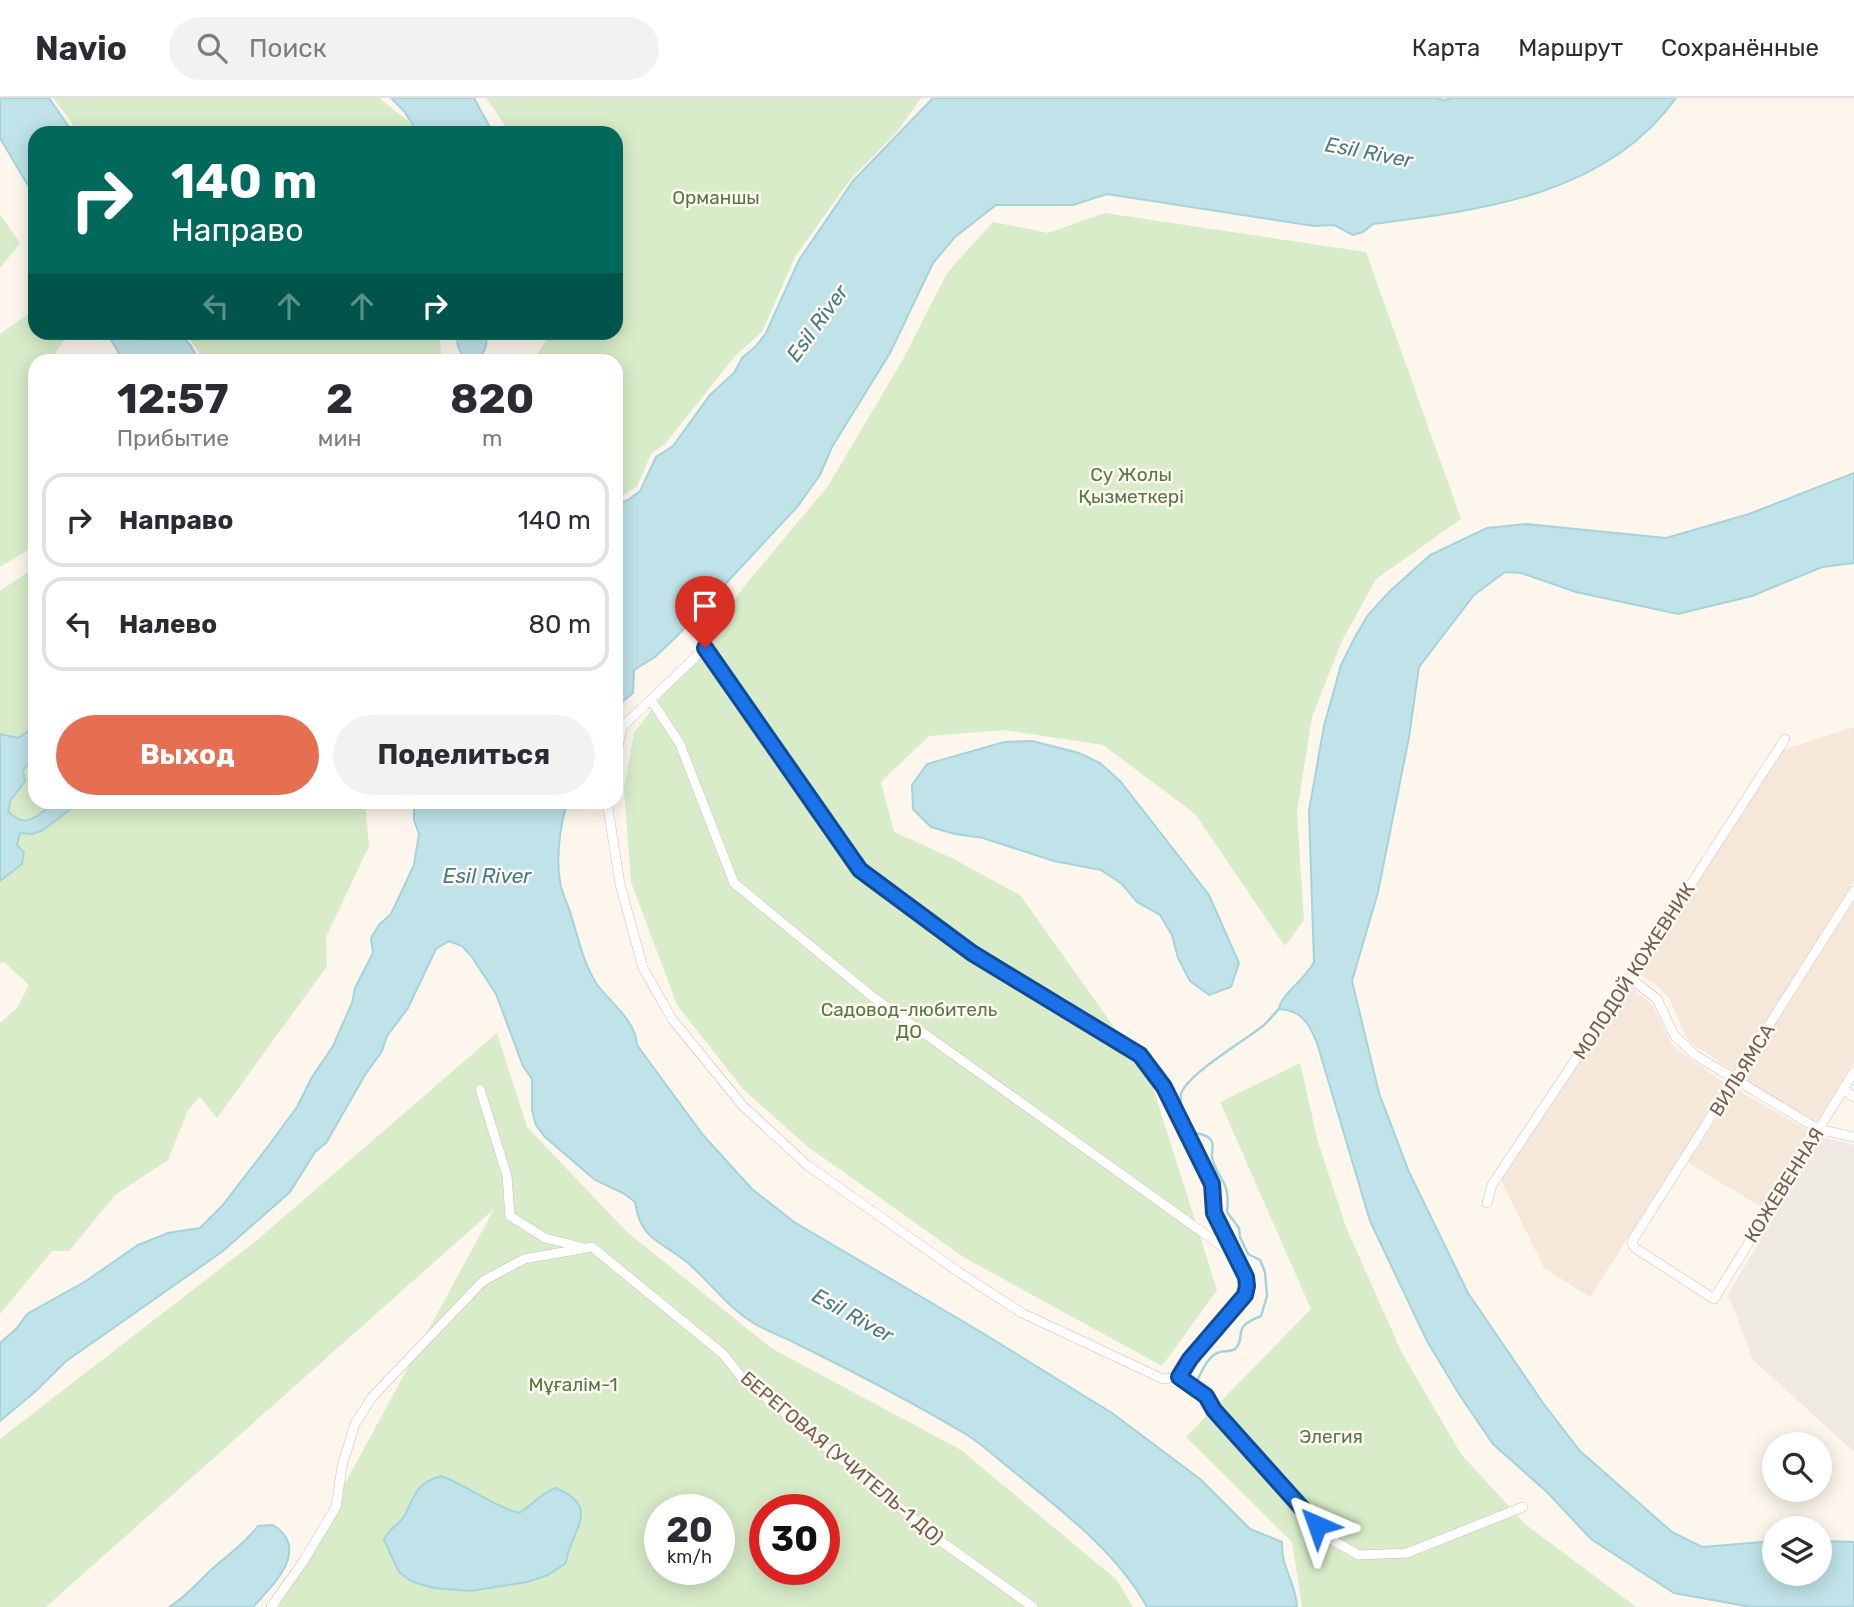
<!DOCTYPE html>
<html lang="ru">
<head>
<meta charset="utf-8">
<style>
	:root { --surface:#fff; --page:#f2f2f3; --text:#2b2b33; --muted:#7c7c81; --line:#e1e1e2; --accent:#e76f51 }
	body { margin:0; font-family:Rubik,sans-serif; background:var(--page); color:var(--text); height:100vh; display:flex; flex-direction:column; font-size:26px; white-space:nowrap }
	* { box-sizing:border-box; margin:0 }
	p { font-size:23px; color:var(--muted) }
	.icon { flex:none; width:38px; height:38px; fill:none; stroke:currentColor; stroke-width:2; stroke-linecap:round; stroke-linejoin:round }
	.map { position:relative; flex:1; overflow:hidden }
	.panel { position:absolute; left:28px; top:256px; width:595px; height:455px; display:flex; flex-direction:column; background:var(--surface); border-radius:21px; box-shadow:0 4px 18px #0003 }
	.panel>* { flex:none }
	.guide { position:absolute; left:28px; top:28px; width:595px; height:214px; border-radius:21px; box-shadow:0 4px 18px #0003; background:#00695c; color:#fff; overflow:hidden }
	.controls { position:absolute; left:1762px; top:1334px; display:grid; gap:14px }
	.controls a { display:grid; place-items:center; width:70px; height:70px; border-radius:50%; background:var(--surface); box-shadow:0 4px 18px #0003; font-size:35px }
	.speed { position:absolute; left:644px; top:1396px; display:flex; gap:14px; font-size:35px; font-weight:700; text-align:center }
	.speed>* { display:grid; place-content:center; width:91px; height:91px; border-radius:50%; background:var(--surface); box-shadow:0 4px 18px #0003; line-height:1 }
	.speed small { font-size:18px; font-weight:400 }
	.speed .limit { border:10px solid #d22; background:#fff; color:#111 }
	.pin { position:absolute; display:grid; place-items:center; width:60px; height:60px; color:#fff; margin:-72px -30px; border-radius:50% 50% 50% 0; rotate:-45deg; box-shadow:0 0 7px #0007 }
	.pin .icon { rotate:45deg }
	.me { position:absolute; width:77px; margin:-38px; rotate:317deg; stroke-linejoin:round; filter:drop-shadow(0 0 5px #0008) }
	.turn { display:flex; align-items:center; gap:24px; height:147px; padding:0 28px; font-size:32px }
	.turn .icon { width:91px; height:91px; stroke-width:2.5 }
	.turn b { display:block; font-size:49px; line-height:60px }
	.lanes { display:flex; align-items:center; height:66px; padding:0 28px; background:#0003; justify-content:center; gap:35px; direction:ltr }
	.lanes .off { opacity:.35 }
	.eta { display:flex; justify-content:space-evenly; align-items:center; height:119px; text-align:center }
	.eta b { font-size:42px; font-weight:700; line-height:49px }
	.button { display:flex; gap:14px; margin-top:auto; padding:14px 28px }
	.button a { flex:1; height:80px; border-radius:42px; background:var(--accent); color:#fff; font-size:28px; font-weight:700; line-height:80px; text-align:center }
	.button a+a { background:var(--page); color:var(--text) }
	ul { padding:0; list-style:none }
	li { display:flex; align-items:center; gap:21px; height:94px; margin:0 14px 10px; padding:0 14px; border:4px solid var(--line); border-radius:21px }
	li div { flex:1 }
	li b { display:block; font-size:26px }
	li em { font-style:normal }
	header { display:flex; align-items:center; gap:42px; box-sizing:border-box; height:98px; padding:0 35px; background:var(--surface); border-bottom:2px solid var(--line) }
	header strong { font-size:33px }
	nav { display:flex; gap:38px; margin-inline-start:auto; font-size:24px }
	.search { width:490px; height:63px; background:var(--page); display:flex; align-items:center; gap:18px; box-sizing:border-box; padding:0 24px; border-radius:38px; color:var(--muted); font-size:26px }
	.map>svg:first-child { display:block }
	.residential { fill:#f5e8da }
	.industrial { fill:#efe9e4 }
	.green { fill:#d8ecc9; fill-rule:evenodd }
	.water { fill:#bfe3e8; stroke:#a5d3da; stroke-width:2 }
	.lines { fill:none; stroke-linecap:round; stroke-linejoin:round }
	.stream { stroke:#a5d3da; stroke-width:2.5 }
	.street-casing { stroke:#d1beb0; stroke-width:10 }
	.street { stroke:#fff; stroke-width:9 }
	.route-casing { stroke:#114b97; stroke-width:18 }
	.route { stroke:#1a73e8; stroke-width:12 }
	.labels { text-anchor:middle; dominant-baseline:central; stroke-width:5; stroke-linejoin:round; paint-order:stroke }
	.park-label { font-size:19px; fill:#537a41; stroke:#fffaf3 }
	.street-label { font-size:19px; fill:#7a5c4d; stroke:#fffaf3 }
	.water-label { font-size:21px; font-style:italic; fill:#437c86; stroke:#fffaf3 }
</style>
</head>
<body>
<header>
<strong>Navio</strong>
<div class="search"><svg class="icon" aria-label="search" viewBox="0 0 24 24"><circle cx="10" cy="10" r="6"/><path d="M15 15l6 6"/></svg>Поиск</div>
<nav><a>Карта</a><a>Маршрут</a><a>Сохранённые</a></nav>
</header>
<div class="map">
<svg width="1854" height="1509" viewBox="0 0 1854 1509">
	<rect width="100%" height="100%" fill="#fdf6ec"/>
	<path class="residential" d="M1854,629V783L1734,974L1688,943L1670,902L1660,890L1640,876L1782,652Z
		M1854,802V964L1817,1024L1742,980Z
		M1630,888L1653,908L1669,941L1677,952L1726,986L1590,1199L1544,1170L1501,1082Z
		M1736,991L1809,1033L1763,1110L1688,1065Z"/>
	<path class="industrial" d="M1822,1039L1854,1047V1354L1753,1262L1728,1196Z"/>
	<path class="green" d="M53,0H379L412,26L415,35H77L70,22Z
		M486,0H921L897,34L849,83L795,159L762,234L735,258L665,346L651,356L637,389L616,401V262H533L551,235L616,234V35H507L504,26Z
		M1105,115L1366,154L1461,421L1376,481L1342,543L1312,619L1297,714L1304,822L1285,848L1195,716L1103,647L1004,632L929,638L881,684L894,734L952,760L1021,798L1150,980L1217,1192L1162,1268L965,1160L808,1049L743,991L677,907L631,784L624,691L634,635L747,485L828,388L902,263L947,175L993,124L1048,135Z
		M0,116L20,145L0,170Z
		M35,211V234L62,235L65,241L50,262H35V448L0,469V236Z
		M186,235H439L442,262H204Z
		M35,469V623L27,634L18,640L0,636V493Z
		M35,658V704H59C43,716 25,731 8,713C10,703 16,699 19,691C26,673 20,675 35,658Z
		M80,704H365L369,748L326,839L327,868L217,1020L200,999L188,1012L168,1062L115,1097L69,1153H52L0,1216V925L17,910L29,887L4,864L0,866V783L22,766L17,747L20,735L32,736L43,732Z
		M497,935L527,1029L626,1133L771,1250L961,1352L1117,1482L1133,1509H278L494,1111L46,1509H0V1341L256,1143ZM660,1412H719V1472H660ZM765,1412H824V1472H765Z
		M1300,965L1318,1044L1346,1129L1402,1255L1461,1356L1525,1426L1636,1509H1302L1292,1444L1186,1339L1311,1211L1220,1004Z"/>
	<path class="water" d="M0,0H49L73,35H35V99L0,40Z
		M391,0H474L493,35H418L404,13Z
		M933,0H1436L1443,2L1454,0H1676C1607,97 1482,112 1373,126L1363,134L1353,137L1334,127L1314,128L1107,96L1073,107H996L955,139L933,165L890,255L832,349L820,377L797,409L676,539L655,559L634,572L633,595L616,609V406L628,402L640,393L656,359L673,348L710,297L734,275L742,260L755,249L766,235L799,162L853,83Z
		M107,235H180L191,248L198,262H123Z
		M457,235H487C487,249 485,260 469,262C458,255 457,247 457,235Z
		M1854,375V465L1822,469L1752,498L1678,516L1576,494L1521,475L1505,474L1474,497L1419,569L1409,639L1378,794L1352,883L1379,995L1409,1074L1468,1195L1543,1305L1580,1353L1672,1434L1702,1449L1774,1443V1475H1820V1443L1854,1444V1509H1751L1674,1495L1591,1441L1547,1394L1493,1346L1459,1296L1427,1243L1370,1123L1317,945C1309,925 1301,912 1279,911C1281,896 1306,881 1314,864L1309,713L1324,628L1341,567L1355,539L1368,517L1389,494L1430,457L1487,430L1526,426L1666,440L1749,416Z
		M35,623V658L23,672L25,683L11,702L8,713C28,735 39,713 57,705C63,702 73,703 80,704L43,732L32,736L20,735L17,747L24,754L22,766L0,783V636L18,640L27,634Z
		M1032,643L1079,655L1100,665L1120,683L1209,797L1239,865L1231,889L1209,897L1190,883L1178,860L1172,837L1160,817L1137,804L1122,786L1101,772L1054,763L983,740L955,736L931,729L913,711L912,687L927,666L1004,644Z
		M414,704H568C560,723 556,762 560,783C561,794 567,804 570,814C578,838 582,862 596,885C609,904 636,922 637,947L703,1037L752,1091L794,1124L981,1234L1112,1315L1200,1381L1250,1431L1282,1444C1281,1470 1296,1485 1297,1509H1147C1117,1454 1061,1412 1013,1373C998,1361 983,1347 967,1337C911,1303 852,1273 793,1244C781,1238 767,1233 755,1226C728,1210 711,1185 688,1165C660,1142 641,1143 635,1104L623,1095L595,1082L545,1039L536,1027L532,1012V981L523,968L496,896L472,859L462,848L449,843L436,851L408,910L387,938L382,953L365,977L326,1045L315,1054L290,1094L223,1153L65,1264L36,1293L0,1323V1245L17,1230L27,1216L86,1183L138,1147L168,1135L200,1130L222,1108L266,1051L297,1009L312,979L333,948L352,905L355,890L373,855L371,840L379,827L391,816L414,767L419,736L414,722Z
		M441,1378C469,1388 492,1408 519,1415C533,1407 540,1396 555,1390C605,1409 568,1435 566,1465L548,1477L527,1484L470,1493L433,1490L411,1483L399,1474L384,1442C390,1428 399,1428 405,1417C415,1397 416,1385 441,1378Z
		M273,1427C311,1451 274,1486 253,1509H169C186,1499 198,1484 212,1471C228,1457 245,1445 258,1428Z"/>
	<g class="lines">
		<path class="stream" d="M1197,1283C1202,1273 1208,1257 1220,1254C1226,1252 1231,1255 1236,1250C1247,1237 1230,1230 1261,1218L1267,1198L1265,1174L1260,1162L1248,1156L1240,1139L1239,1130L1227,1114C1231,1081 1217,1083 1212,1059C1211,1053 1215,1047 1211,1042C1207,1037 1201,1036 1195,1035C1188,1024 1178,1010 1181,996C1187,976 1246,942 1264,927C1269,922 1274,916 1279,911"/>
		<g class="street-casing">
			<path id="street" d="M651,602L680,646L734,785L873,899L1233,1156
				M616,659L622,629L705,550L860,772L972,854L1140,957L1164,989L1212,1086L1214,1115L1246,1179L1247,1188L1245,1197L1190,1261L1179,1279
				M607,704L620,786L643,870L672,921L743,1008L807,1067L960,1175L1022,1215L1163,1281L1179,1279L1206,1298L1214,1313L1332,1442L1359,1457L1407,1455L1523,1409
				M1854,793L1634,1140L1632,1145L1635,1150L1714,1201L1854,974
				M1630,880L1657,901L1674,937L1695,957L1818,1031L1854,1039
				M480,991L507,1078L510,1118L545,1140L581,1149
				M1843,991L1854,999
				M1487,1105L1492,1087L1630,880L1785,641
				M271,1509L303,1464L336,1409L342,1368L355,1326L373,1298L483,1183L524,1161L592,1149L723,1256L743,1281L942,1444L1033,1509"/>
		</g>
		<use href="#street" class="street"/>
	</g>
	<g class="lines">
		<g class="route-casing">
			<path id="route" d="M705,550L860,772L972,855L1140,957L1164,989L1212,1086L1214,1115L1246,1179L1247,1188L1245,1197L1190,1261L1179,1279L1206,1298L1214,1312L1317,1427"/>
		</g>
		<use href="#route" class="route"/>
	</g>
	<g class="labels">
		<g class="park-label">
			<text x="716" y="99">Орманшы</text>
			<text x="1131" y="376">Су Жолы<tspan x="1131" dy="22">Қызметкері</tspan></text>
			<text x="909" y="911">Садовод-любитель<tspan x="909" dy="22">ДО</tspan></text>
			<text x="573" y="1286">Мұғалім-1</text>
			<text x="1331" y="1338">Элегия</text>
		</g>
		<g class="street-label">
			<text transform="translate(1634 873) rotate(-57)">МОЛОДОЙ КОЖЕВНИК</text>
			<text transform="translate(1742 972) rotate(-58)">ВИЛЬЯМСА</text>
			<text transform="translate(1784 1087) rotate(-58)">КОЖЕВЕННАЯ</text>
			<text transform="translate(842 1360) rotate(40)">БЕРЕГОВАЯ (УЧИТЕЛЬ-1 ДО)</text>
		</g>
		<g class="water-label">
			<text transform="translate(1369 54) rotate(11)">Esil River</text>
			<text transform="translate(817 225) rotate(-54)">Esil River</text>
			<text x="487" y="777">Esil River</text>
			<text transform="translate(853 1217) rotate(29)">Esil River</text>
		</g>
	</g>
</svg>
<div class="controls">
<a><svg class="icon" aria-label="search" viewBox="0 0 24 24"><circle cx="10" cy="10" r="6"/><path d="M15 15l6 6"/></svg></a>
<a><svg class="icon" aria-label="layers" viewBox="0 0 24 24"><path d="M12 4l9 5-9 5-9-5zM3 14l9 5 9-5"/></svg></a>
</div>
<div class="speed"><div>20<small>km/h</small></div><div class="limit">30</div></div>
<div class="pin" style="left:705px;top:550px;background:#d93025"><svg class="icon" aria-label="arrive" viewBox="0 0 24 24"><path d="M6 21V4h12l-3 4 3 4H6"/></svg></div>
<svg class="me" style="left:1317px;top:1427px" viewBox="-20 -20 40 40"><path d="M0-17L14 15 0 8-14 15z" fill="#1a73e8" stroke="#fff" stroke-width="4"/></svg>
<div class="guide">
<div class="turn"><svg class="icon" aria-label="right" viewBox="0 0 24 24"><path d="M7 20v-9h11M14 6l5 5-5 5"/></svg><div><b>140 m</b>Направо</div></div>
<div class="lanes"><svg class="icon off" aria-label="left" viewBox="0 0 24 24"><path d="M17 20v-9H6M10 6l-5 5 5 5"/></svg><svg class="icon off" aria-label="ahead" viewBox="0 0 24 24"><path d="M12 20V5M6 11l6-6 6 6"/></svg><svg class="icon off" aria-label="ahead" viewBox="0 0 24 24"><path d="M12 20V5M6 11l6-6 6 6"/></svg><svg class="icon" aria-label="right" viewBox="0 0 24 24"><path d="M7 20v-9h11M14 6l5 5-5 5"/></svg></div>
</div>
<section class="panel">
<div class="eta">
<div><b>12:57</b><p>Прибытие</p></div>
<div><b>2</b><p>мин</p></div>
<div><b>820</b><p>m</p></div>
</div>
<ul>
<li><svg class="icon" aria-label="right" viewBox="0 0 24 24"><path d="M7 20v-9h11M14 6l5 5-5 5"/></svg><div><b>Направо</b></div><em>140 m</em></li>
<li><svg class="icon" aria-label="left" viewBox="0 0 24 24"><path d="M17 20v-9H6M10 6l-5 5 5 5"/></svg><div><b>Налево</b></div><em>80 m</em></li>
</ul>
<div class="button"><a>Выход</a><a>Поделиться</a></div>
</section>
</div>
</body>
</html>
